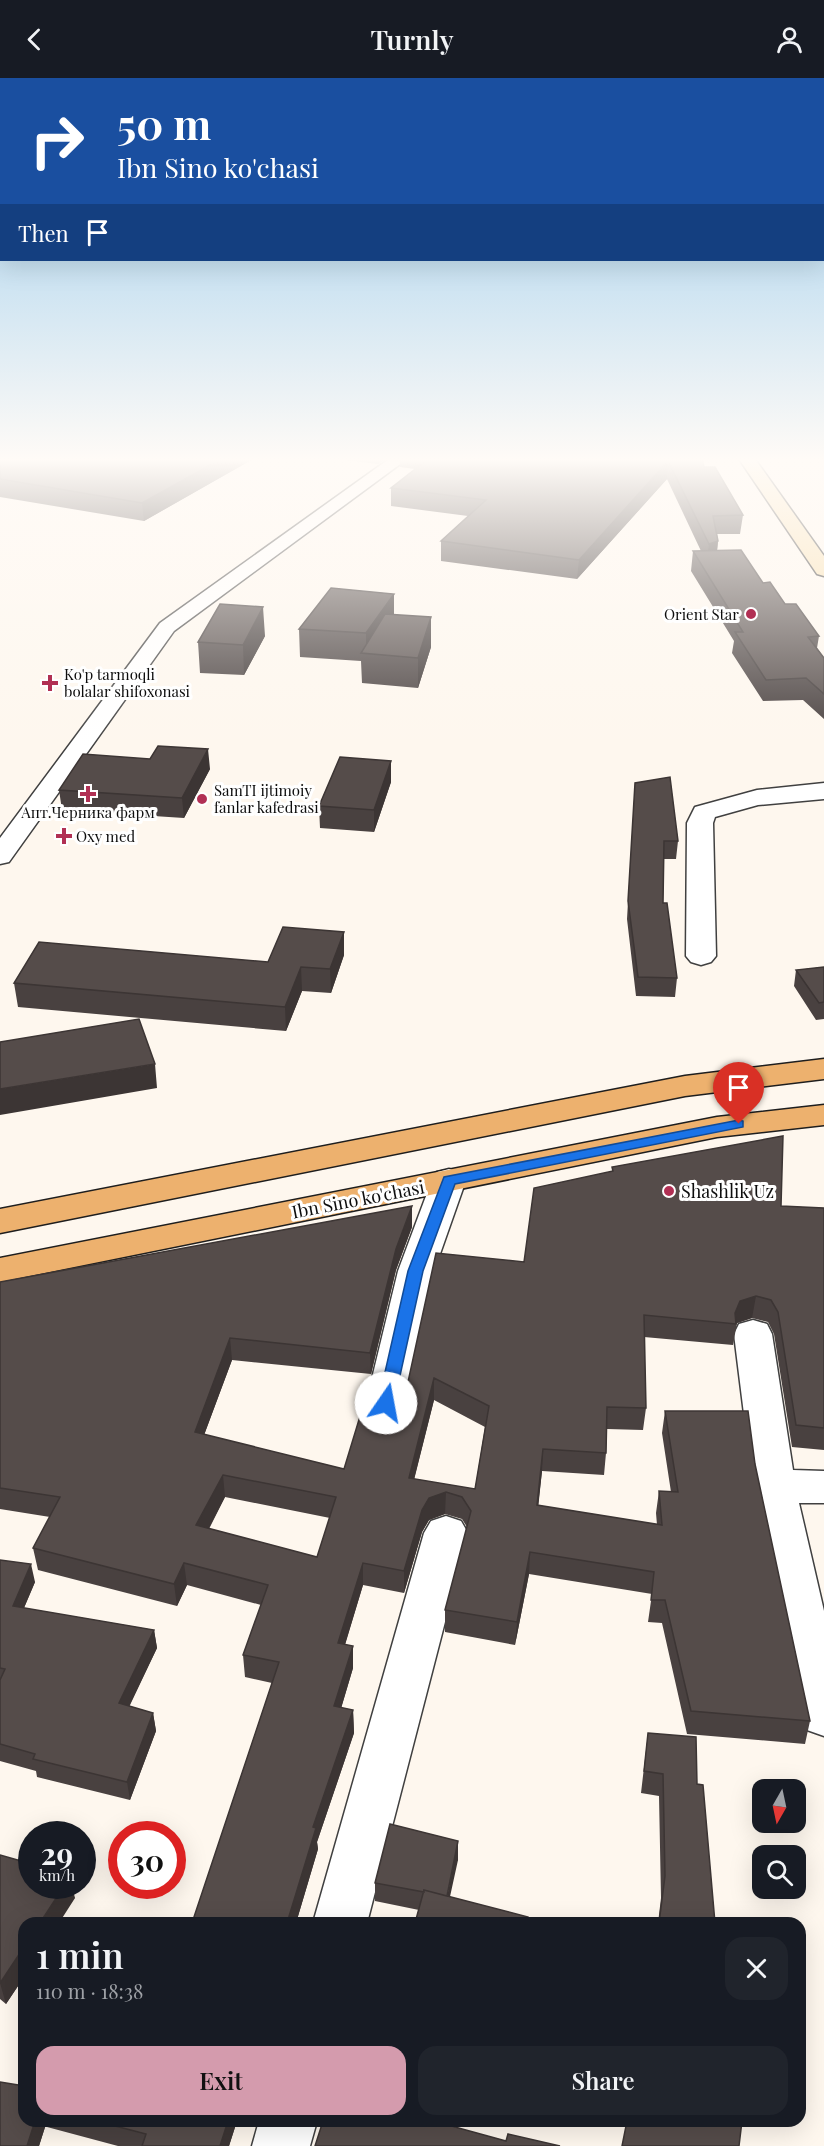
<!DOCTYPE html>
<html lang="en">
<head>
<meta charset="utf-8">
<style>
	:root { --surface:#171b24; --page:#20242c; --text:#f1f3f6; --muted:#9ea1a6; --accent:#d49bad }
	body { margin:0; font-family:"Playfair Display",serif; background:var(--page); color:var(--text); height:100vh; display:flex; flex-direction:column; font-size:22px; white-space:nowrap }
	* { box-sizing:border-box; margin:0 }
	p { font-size:20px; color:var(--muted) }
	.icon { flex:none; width:33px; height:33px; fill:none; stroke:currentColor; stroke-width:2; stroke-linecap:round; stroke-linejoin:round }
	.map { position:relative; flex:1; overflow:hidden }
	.panel { position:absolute; left:18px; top:1839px; width:788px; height:210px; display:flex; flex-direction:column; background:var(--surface); border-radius:18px; box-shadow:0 6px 24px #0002 }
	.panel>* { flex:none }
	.banner { position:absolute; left:0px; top:0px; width:825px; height:183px; box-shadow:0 6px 24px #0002; background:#1a4fa0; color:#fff; overflow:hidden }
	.needle { width:39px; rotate:189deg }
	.tools { position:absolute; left:752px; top:1701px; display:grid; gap:12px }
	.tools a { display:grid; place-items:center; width:54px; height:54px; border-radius:12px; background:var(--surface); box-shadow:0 6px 24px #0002; font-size:30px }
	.speed { position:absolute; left:18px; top:1743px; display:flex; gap:12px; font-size:30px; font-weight:700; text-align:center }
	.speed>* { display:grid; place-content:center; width:78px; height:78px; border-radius:50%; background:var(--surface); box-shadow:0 6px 24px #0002; line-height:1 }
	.speed small { font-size:15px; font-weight:400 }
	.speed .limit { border:9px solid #d22; background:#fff; color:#111 }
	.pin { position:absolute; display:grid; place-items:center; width:51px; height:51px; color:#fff; margin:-62px -26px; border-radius:50% 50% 50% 0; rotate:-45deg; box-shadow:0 0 6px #0007 }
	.pin .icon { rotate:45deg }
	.me { position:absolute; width:66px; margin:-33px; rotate:12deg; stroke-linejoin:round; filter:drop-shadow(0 0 4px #0008) }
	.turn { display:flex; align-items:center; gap:21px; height:126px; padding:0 18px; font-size:27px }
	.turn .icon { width:78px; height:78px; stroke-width:2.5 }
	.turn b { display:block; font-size:42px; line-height:51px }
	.then { display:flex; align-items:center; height:57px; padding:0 18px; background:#0003; gap:12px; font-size:22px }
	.round { display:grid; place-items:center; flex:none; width:63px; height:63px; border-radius:18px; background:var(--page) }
	.headline { display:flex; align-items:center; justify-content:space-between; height:102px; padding:0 18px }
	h1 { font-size:36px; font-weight:600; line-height:45px }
	.cta { display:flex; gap:12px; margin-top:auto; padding:12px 18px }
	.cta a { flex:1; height:69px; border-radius:18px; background:var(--accent); color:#111; font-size:24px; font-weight:600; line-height:69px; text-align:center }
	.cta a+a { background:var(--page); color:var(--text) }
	header { display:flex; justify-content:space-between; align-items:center; height:78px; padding:0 18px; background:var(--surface); font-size:27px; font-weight:600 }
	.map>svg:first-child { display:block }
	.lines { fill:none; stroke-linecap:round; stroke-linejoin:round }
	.street-casing { stroke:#404040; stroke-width:3 }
	.secondary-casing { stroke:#2f2f2f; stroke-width:3 }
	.primary-casing { stroke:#1e1e1e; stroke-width:3 }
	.street { fill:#fff; fill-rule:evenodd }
	.secondary { fill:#f8dfae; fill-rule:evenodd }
	.primary { fill:#edb16e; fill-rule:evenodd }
	.wall { fill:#494140; fill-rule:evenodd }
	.shaded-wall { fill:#3c3534 }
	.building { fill:#554c4a; stroke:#3c3534; stroke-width:1.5; fill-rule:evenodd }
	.route { fill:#1a73e8; stroke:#114b97; stroke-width:1.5 }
	.poi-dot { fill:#b13054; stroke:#fff; stroke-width:2 }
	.labels { text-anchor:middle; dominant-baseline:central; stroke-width:6; stroke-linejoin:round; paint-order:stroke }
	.far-poi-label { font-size:15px; fill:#0d0d0d; stroke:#fff; text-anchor:start }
	.poi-label { font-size:18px; fill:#0d0d0d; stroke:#fff; text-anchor:start }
	.street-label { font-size:18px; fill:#0d0d0d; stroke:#fff }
</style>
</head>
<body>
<header><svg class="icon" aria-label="back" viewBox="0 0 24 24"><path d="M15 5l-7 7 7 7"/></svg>Turnly<svg class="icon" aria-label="person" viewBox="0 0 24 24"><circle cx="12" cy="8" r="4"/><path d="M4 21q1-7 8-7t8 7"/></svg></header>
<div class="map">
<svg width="824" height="2068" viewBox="0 0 824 2068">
	<rect width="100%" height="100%" fill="#fef7ee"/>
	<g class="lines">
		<g class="street-casing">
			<path id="street" d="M389,381H407L174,553L9,784L0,786V760L160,545Z
				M824,705V721L758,727L715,739L713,745L716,878L711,884L701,887L691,884L686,878L687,745L695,729L757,712Z
				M449,1091L461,1094L466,1102L434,1193L406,1325L400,1335L386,1340L372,1335L366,1325L398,1193L432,1102L437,1094Z
				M753,1242L767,1246L772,1256L793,1392L824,1393V1425H799L824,1533V1658L807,1652L800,1637L753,1408L734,1256L739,1246Z
				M446,1438L461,1443L468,1455L367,1845H313L424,1455L431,1443Z
				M259,2043H317L310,2068H252Z"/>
		</g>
		<g class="secondary-casing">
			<path id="secondary" d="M739,381H755L824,478V498L817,496Z"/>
		</g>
		<g class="primary-casing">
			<path id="primary" d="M824,981V1001L685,1018L0,1155V1131L685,998Z
				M824,1027V1047L717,1059L0,1204V1180L717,1039Z"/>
		</g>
		<use href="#street" class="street"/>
		<use href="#secondary" class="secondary"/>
		<use href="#primary" class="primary"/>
	</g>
	<path class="wall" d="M0,381H253L144,443L0,419Z
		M338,381H386L378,386Z
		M400,381H702L704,389L743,437L740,456H717L718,463L717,473L763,505L819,558L817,570L824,580V641L803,622L763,623L732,575L734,563L691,493L693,473H701L667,401L577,501L441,483V463L468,438L391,428V410L415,391L400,389Z
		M394,537L431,569L418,610L362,605L361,583L300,579L299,551Z
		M265,558L244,597L200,595L198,564Z
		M391,683V704L374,754L320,750L319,728Z
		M210,691L184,740L62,732L59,712Z
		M634,723L678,763L676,781H664L663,825L677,900L675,919L636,918L627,841Z
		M344,854V877L331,915L302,913L286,953L18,929L14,905L268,884Z
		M824,889V941L816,942L794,908L796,892Z
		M612,1089L781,1128L824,1130V1372L792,1369L774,1256L768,1244L752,1240L737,1245L733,1267L644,1259L646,1330L643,1352L607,1351L606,1375L604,1397L542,1393L538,1428L657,1447L656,1435L659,1413L671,1414L662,1355L665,1333L755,1386L810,1643L805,1666L687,1656L662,1545L648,1544L652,1516L529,1496L515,1567L445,1554V1532L467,1449L462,1441L445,1436L429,1442L422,1454L404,1515L363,1507L345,1566L353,1590L341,1630L353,1632L354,1655L317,1764L318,1771L296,1845H192L272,1605L245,1599L243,1577L261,1527L187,1507L177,1528L38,1492L33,1470L50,1439L0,1431V1204L412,1149L396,1192L371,1296L232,1282L204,1357L344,1391L386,1320L401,1315L524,1184L612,1093ZM434,1322L485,1349L475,1411L414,1401ZM225,1419L330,1440L317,1479L209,1451Z
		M0,1482L35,1504L24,1530L154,1552L157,1570L129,1628L153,1635L156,1653L130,1722L37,1699L36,1693L0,1683Z
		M648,1655L697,1706L715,1845H658L661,1820L659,1718L641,1715Z
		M458,1763V1782L419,1832L375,1823V1805Z
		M0,1777L75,1820L24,1845V1899L6,1926L0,1921Z
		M800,1879L803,1967L800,1979Z
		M24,2043H237L229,2068H118L47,2049L46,2046L39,2068H0Z"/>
	<path class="shaded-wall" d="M221,381H253L144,443L142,425Z
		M378,381H386L378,386Z
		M668,383L667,401L577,501L579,482Z
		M718,463L716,482L707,485L709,466Z
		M394,516V544L366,575V555Z
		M263,529L265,558L244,597L243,567Z
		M431,539V569L418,610V580Z
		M208,671L210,691L184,740L182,720Z
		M391,683V704L374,754V732Z
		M344,854V877L331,915L330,891Z
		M301,889L302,913L286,953L285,929Z
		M155,986L157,1010L0,1037V1011Z
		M412,1128V1149L396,1192L371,1296L370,1275L396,1171Z
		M756,1218L752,1240L737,1245L736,1246L735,1235L740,1223Z
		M230,1260L232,1282L197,1376L195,1354Z
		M434,1300V1322L409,1422V1400Z
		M543,1371L542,1393L536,1450L537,1427Z
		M223,1397L225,1419L199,1469L196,1447Z
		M446,1414L445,1436L429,1442L422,1454L404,1515V1493L422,1432L429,1420Z
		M530,1474L529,1496L515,1567L517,1544Z
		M184,1485L187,1507L177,1528L174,1506Z
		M363,1485V1507L339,1587L338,1565Z
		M31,1486L35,1504L17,1546L13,1528Z
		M154,1552L157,1570L122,1644L119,1625Z
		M353,1568V1590L335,1651L334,1628Z
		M353,1632L354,1655L317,1764L318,1771L296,1845H287L313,1749Z
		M153,1635L156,1653L130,1722L127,1704Z
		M458,1763V1782L446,1837L447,1819Z
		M64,1808H72L75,1820L59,1845H40Z
		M24,1869V1899L6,1926L0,1905Z
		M35,2043H45L46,2046L39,2068H27Z
		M228,2043H237L229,2068H220Z
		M444,2043H449L443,2067L444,2046Z"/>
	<path class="building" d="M0,381H221L142,425L0,401Z
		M428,381H702L704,389H715L743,437L713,438L718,463L709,466L668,383L579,482L441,463L486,422L391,410Z
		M741,472L763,505L770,504L785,526H796L819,558L808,559L824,580V616L806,600L766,602L735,554H743L693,473Z
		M331,510L394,516L366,555L299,551Z
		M220,526L263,529L243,567L198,564Z
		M385,536L431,539L418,580L361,575Z
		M158,668L208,671L182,720L59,712L83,676L150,681Z
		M340,679L391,683L374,732L319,728Z
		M670,699L678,763H664L663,825H667L677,900L638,899L628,823L635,705Z
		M283,849L344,854L330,891L301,889L285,929L14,905L39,864L268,884Z
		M824,889V924L819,925L796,892Z
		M139,941L155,986L0,1011V964Z
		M783,1058L781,1128L824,1130V1350L796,1347L778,1234L771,1222L756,1218L740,1223L735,1235L736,1246L644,1237L646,1330L607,1329L606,1375L543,1371L537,1427L662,1447L659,1413L678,1414L665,1333H748L755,1386L810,1643L691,1633L665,1522H651L654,1494L530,1474L517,1544L445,1532L471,1433L462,1419L446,1414L429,1420L422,1432L404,1493L363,1485L338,1565L353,1568L334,1628L353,1632L313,1749L316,1750L287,1845H192L279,1584L243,1577L268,1507L184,1485L174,1506L33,1470L60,1419L0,1410V1204L412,1128L396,1171L370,1275L230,1260L195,1354L344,1391L368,1312L386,1320L401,1315L408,1304L436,1175L524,1184L534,1110L613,1093L612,1089ZM434,1300L489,1328L475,1411L409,1400ZM223,1397L336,1419L317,1479L196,1447Z
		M0,1482L31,1486L13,1528L154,1552L119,1625L153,1635L127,1704L33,1681L35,1676L0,1666V1602L5,1591L0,1590Z
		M648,1655L696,1659L697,1706L703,1707L715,1845H659L665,1798L663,1696L644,1693Z
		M390,1746L458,1763L447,1818L424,1812V1814L375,1805Z
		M0,1777L32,1786V1808H64L40,1845H24V1869L0,1905Z
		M424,1812L528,1839L527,1845H415Z
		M800,1879L804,1880L803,1967H800Z
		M0,2004L24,2008V2043H35L27,2068H0Z
		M96,2043H228L220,2068H142L146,2056Z
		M323,2043H444V2046L506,2063L508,2056L560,2068H315Z
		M627,2043H742L739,2068H622Z"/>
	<linearGradient id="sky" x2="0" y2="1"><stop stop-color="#94c9ec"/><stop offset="0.57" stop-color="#fffbf7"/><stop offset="1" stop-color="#fffbf7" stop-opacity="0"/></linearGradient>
	<rect width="824" height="670" fill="url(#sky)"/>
	<path class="route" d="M739,1042L743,1043V1049L455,1106L423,1193L394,1325L386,1331L380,1330L378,1325L408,1193L444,1099Z"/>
	<g class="poi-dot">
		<circle cx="751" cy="536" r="6"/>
		<path d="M47 596h6v6h6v6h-6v6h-6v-6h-6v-6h6z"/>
		<path d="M85 707h6v6h6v6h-6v6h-6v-6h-6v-6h6z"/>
		<circle cx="202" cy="721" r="6"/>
		<path d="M61 749h6v6h6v6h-6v6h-6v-6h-6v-6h6z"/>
		<circle cx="669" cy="1113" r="6"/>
	</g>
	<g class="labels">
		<g class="far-poi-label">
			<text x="739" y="536" text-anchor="end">Orient Star</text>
			<text x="64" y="596">Ko'p tarmoqli<tspan x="64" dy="17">bolalar shifoxonasi</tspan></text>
			<text x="214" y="712">SamTI ijtimoiy<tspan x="214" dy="17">fanlar kafedrasi</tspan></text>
			<text x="88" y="734" text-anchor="middle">Апт.Черника фарм</text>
			<text x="76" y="758">Oxy med</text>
		</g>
		<g class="poi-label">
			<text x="681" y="1113">Shashlik Uz</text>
		</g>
		<g class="street-label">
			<text transform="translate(358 1121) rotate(-11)">Ibn Sino ko'chasi</text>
		</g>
	</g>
</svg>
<div class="tools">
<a><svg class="needle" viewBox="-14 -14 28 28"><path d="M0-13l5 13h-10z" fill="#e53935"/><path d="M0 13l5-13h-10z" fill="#9ea1a6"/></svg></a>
<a><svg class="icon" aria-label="search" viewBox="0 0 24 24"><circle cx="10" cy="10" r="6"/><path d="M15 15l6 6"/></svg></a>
</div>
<div class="speed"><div>29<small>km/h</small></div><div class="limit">30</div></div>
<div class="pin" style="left:739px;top:1046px;background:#d93025"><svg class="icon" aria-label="arrive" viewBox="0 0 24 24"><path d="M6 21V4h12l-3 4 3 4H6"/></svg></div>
<svg class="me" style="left:386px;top:1325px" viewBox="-20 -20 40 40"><circle r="19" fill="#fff"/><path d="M0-13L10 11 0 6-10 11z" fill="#1a73e8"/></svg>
<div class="banner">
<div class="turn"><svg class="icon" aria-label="right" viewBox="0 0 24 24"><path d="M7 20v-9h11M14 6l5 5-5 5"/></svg><div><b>50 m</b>Ibn Sino ko'chasi</div></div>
<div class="then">Then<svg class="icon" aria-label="arrive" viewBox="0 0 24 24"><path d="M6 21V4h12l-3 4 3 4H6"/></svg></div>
</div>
<section class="panel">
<div class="headline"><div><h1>1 min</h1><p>110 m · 18:38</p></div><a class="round"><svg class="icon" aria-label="close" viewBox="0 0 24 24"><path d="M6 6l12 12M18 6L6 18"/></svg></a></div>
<div class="cta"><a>Exit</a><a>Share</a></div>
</section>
</div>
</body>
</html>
